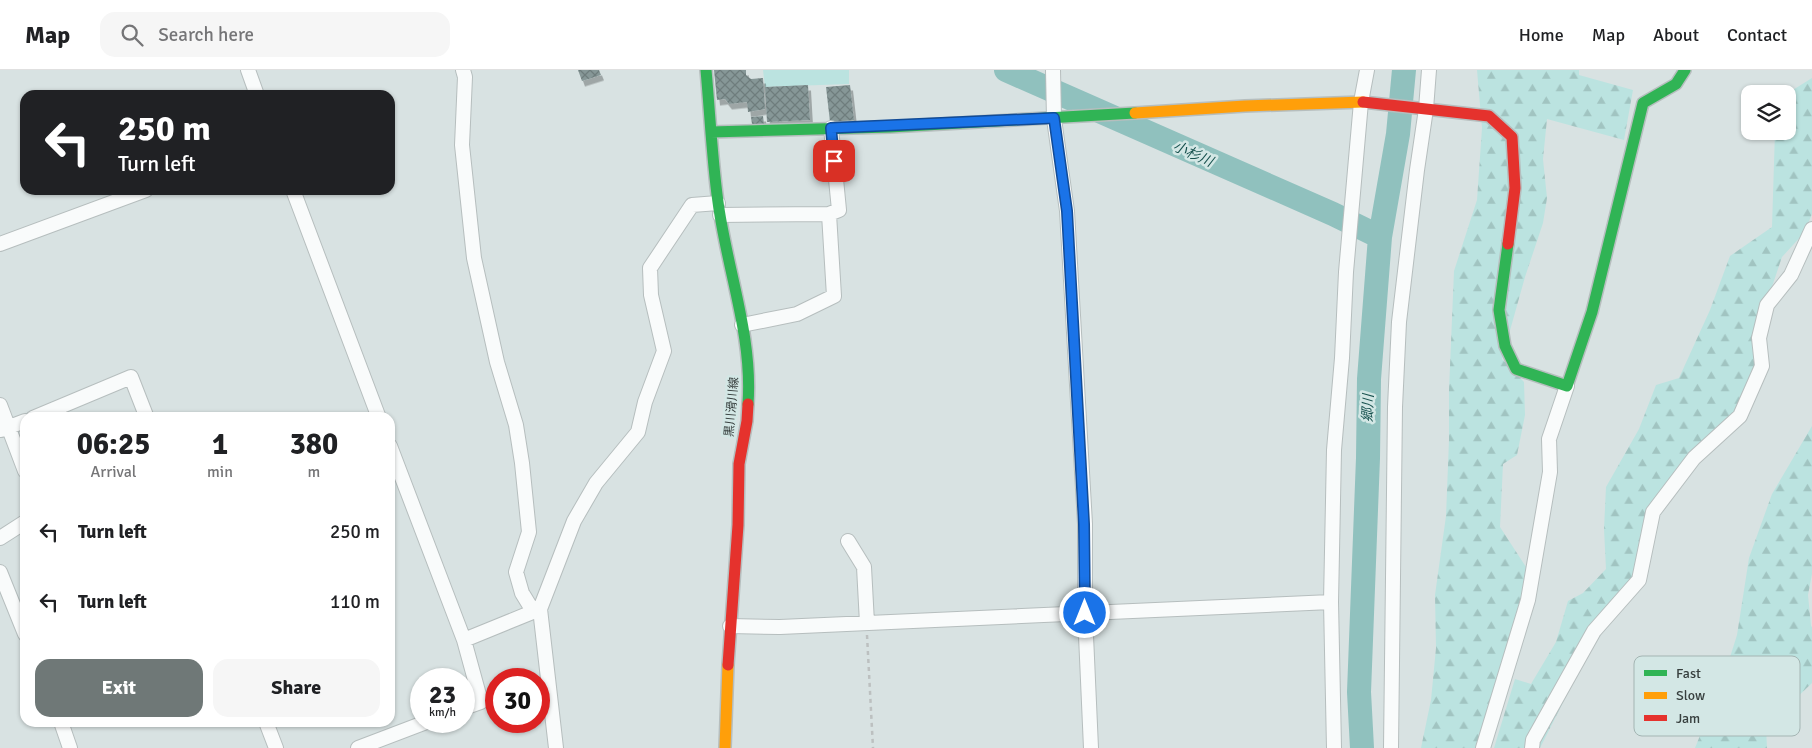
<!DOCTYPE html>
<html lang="en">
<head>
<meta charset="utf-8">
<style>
	:root { --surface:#fff; --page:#f6f6f6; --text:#202124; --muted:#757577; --line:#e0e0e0; --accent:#6f7877 }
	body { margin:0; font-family:Signika,"Noto Sans JP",sans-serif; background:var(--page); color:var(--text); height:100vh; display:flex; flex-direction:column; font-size:19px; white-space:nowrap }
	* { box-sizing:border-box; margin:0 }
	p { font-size:16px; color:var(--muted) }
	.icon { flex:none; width:28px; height:28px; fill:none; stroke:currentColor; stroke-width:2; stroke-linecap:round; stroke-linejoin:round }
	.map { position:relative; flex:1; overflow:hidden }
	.panel { position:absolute; left:20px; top:342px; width:375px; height:315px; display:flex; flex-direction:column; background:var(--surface); border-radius:15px; box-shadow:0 1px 4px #0004 }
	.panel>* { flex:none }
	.guide { position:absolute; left:20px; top:20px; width:375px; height:105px; border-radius:15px; box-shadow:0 1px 4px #0004; background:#202124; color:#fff; overflow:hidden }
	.controls { position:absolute; left:1741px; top:15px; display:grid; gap:10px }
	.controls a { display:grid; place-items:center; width:55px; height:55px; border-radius:10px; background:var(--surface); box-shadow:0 1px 4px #0004; font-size:25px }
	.speed { position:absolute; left:410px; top:598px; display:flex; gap:10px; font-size:25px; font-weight:700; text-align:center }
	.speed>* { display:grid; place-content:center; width:65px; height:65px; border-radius:50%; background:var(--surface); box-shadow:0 1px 4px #0004; line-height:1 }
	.speed small { font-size:12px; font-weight:400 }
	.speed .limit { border:8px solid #d22; background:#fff; color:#111 }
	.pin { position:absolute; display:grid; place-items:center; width:42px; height:42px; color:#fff; margin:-21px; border-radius:10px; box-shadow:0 2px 8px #0006 }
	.me { position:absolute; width:55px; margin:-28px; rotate:0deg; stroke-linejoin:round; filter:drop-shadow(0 0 4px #0008) }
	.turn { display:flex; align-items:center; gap:18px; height:105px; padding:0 15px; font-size:22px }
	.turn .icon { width:65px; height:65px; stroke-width:2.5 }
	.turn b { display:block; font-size:35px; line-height:42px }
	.eta { display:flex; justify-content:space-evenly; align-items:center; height:85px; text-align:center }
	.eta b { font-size:30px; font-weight:700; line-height:35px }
	.button { display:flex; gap:10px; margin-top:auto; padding:10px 15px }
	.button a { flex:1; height:58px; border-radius:15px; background:var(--accent); color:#fff; font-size:20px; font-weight:700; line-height:58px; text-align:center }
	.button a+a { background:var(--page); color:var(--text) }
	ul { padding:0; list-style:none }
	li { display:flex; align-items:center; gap:15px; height:70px; padding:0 15px }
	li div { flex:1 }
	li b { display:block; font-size:19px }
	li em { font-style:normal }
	header { display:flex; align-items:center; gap:30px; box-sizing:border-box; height:70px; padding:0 25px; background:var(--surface); border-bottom:1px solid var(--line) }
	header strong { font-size:24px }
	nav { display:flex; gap:28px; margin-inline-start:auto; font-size:18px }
	.search { width:350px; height:45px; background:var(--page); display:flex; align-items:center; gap:12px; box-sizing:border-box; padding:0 18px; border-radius:15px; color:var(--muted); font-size:19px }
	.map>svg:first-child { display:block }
	.forest { fill:url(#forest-firs) }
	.garden { fill:#bbe3e0 }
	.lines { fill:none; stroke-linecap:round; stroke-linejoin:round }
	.river { stroke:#90c1be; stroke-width:24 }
	.building { fill:url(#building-cross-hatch); filter:url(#shadow) }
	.street-casing { stroke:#b6bebe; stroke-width:16 }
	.fast-casing { stroke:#b6bebe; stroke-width:14 }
	.slow-casing { stroke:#b6bebe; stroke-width:14 }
	.jam-casing { stroke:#b6bebe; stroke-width:14 }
	.path { stroke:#bcc0c0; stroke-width:2.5; stroke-dasharray:4 4; stroke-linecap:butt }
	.street { stroke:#f9fbfb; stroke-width:14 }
	.fast { stroke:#30b455; stroke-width:11 }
	.slow { stroke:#ff9f0a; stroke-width:11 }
	.jam { stroke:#e5322d; stroke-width:11 }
	.route-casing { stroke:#114b97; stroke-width:12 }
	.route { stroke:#1a73e8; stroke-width:9 }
	.labels { text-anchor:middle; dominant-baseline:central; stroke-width:5; stroke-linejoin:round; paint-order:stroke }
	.street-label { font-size:12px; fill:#373f3e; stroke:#d3e7e5 }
	.water-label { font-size:14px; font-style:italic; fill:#17514e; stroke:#d3e7e5 }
	.key { fill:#d3e7e5; stroke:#a4b5b3; stroke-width:1 }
	.key-label { font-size:14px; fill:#373f3e }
</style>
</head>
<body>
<header>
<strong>Map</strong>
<div class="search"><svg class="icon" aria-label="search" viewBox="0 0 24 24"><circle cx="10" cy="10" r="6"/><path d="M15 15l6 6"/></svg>Search here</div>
<nav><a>Home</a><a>Map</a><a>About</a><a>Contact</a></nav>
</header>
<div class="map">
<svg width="1812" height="678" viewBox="0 0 1812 678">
	<defs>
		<pattern id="forest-firs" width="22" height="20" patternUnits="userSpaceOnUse" patternTransform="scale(1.25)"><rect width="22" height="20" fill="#bbe3e0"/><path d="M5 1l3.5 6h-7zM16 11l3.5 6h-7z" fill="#a1c4c1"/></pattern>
		<pattern id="building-cross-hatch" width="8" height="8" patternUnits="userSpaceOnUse" patternTransform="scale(1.25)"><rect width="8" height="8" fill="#869797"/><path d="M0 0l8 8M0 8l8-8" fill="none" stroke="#6e7d7d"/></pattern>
		<filter id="shadow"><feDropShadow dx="3" dy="5.5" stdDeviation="0" flood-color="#0004"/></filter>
	</defs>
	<rect width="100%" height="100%" fill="#d8e2e2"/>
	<path class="forest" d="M1477,0H1579V5L1633,20L1624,70L1547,49L1543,89L1547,128L1543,153L1525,207L1502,289L1524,312L1525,345L1517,385L1503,394L1500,457L1528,500L1497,618L1475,678H1421L1431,630L1436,578L1435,525L1446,446L1449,370V320L1454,201L1477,130L1482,58Z
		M1812,8V144L1804,163L1782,187L1758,258L1761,315L1695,395L1660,442L1631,527L1603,561L1580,599L1540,678H1494L1515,609L1531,614L1556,572L1568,531L1583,523L1606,499L1604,459L1606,417L1639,359L1656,315L1679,308L1710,240L1730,186L1772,157L1775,61H1788V23Z
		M1812,356V504L1808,525L1811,556L1812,557V613L1766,657L1767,678H1695L1725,603L1737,565L1749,488L1772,424Z"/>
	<path class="garden" d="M763,0H849V14L765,17Z"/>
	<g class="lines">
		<path class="river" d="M1006,0L1333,144L1380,167
			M1362,678L1359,622L1368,388L1369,309L1380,167L1398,64L1404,0"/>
	</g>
	<path class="building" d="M578,0H599L601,5L582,11Z
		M714,0H746V5L751,9L763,8L765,39L748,42L747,32L729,34L725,29L717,30Z
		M808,15L810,50L767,52L765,17Z
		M850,15L854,50L830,52L826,17Z
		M763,46L764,54H752L751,47Z"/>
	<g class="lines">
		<g class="street-casing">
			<path id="street" d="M248,0L257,25
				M463,0L465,7L462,75L474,188L497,292L516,355L522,393L529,462L516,502L522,523L533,541
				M1053,0L1054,49L1067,141L1085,454V543L1091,678
				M293,120L379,348
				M720,145L829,144L839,140L831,58
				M0,174L146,120
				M742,255L797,244L834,226L829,144
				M0,335L25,401
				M33,348L131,307L147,348
				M1,360L25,351
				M390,376L464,570L481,632L464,638
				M0,468L25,452
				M848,471L864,497L867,553
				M0,502L25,564
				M540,539L556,678
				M730,556L780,557L1331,532
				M464,570L540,539L574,451L596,413L638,362L645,332L664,281L651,225L650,198L692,135L718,133
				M61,652L70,678
				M266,652L276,678
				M358,678L429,651
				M1334,678L1331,532L1334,380L1342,288L1346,202L1361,32L1367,0
				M1391,678L1395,337L1399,252L1417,100L1426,39L1429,0
				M1483,678L1528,530L1550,402L1549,369L1567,316
				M1532,678L1533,670L1594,561L1639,510L1653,442L1694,388L1740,346L1762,296L1759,268L1767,235L1791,205L1812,159"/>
		</g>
		<g class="fast-casing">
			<path id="fast" d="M706,0C710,44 712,89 718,132C727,200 753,266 748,334
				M711,62L890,57L1135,43
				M1508,174L1499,240L1505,276L1516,299L1567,316L1592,242L1643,33L1676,14L1685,0"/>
		</g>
		<g class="slow-casing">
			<path id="slow" d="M1135,43L1245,36L1363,32
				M725,678L728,595"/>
		</g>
		<g class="jam-casing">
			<path id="jam" d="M1363,32L1489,46L1512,67L1515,118L1508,174
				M728,595L738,455L739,394L747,351L748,334"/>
		</g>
		<path class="path" d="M867,565L873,678"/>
		<use href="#street" class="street"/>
		<use href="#fast" class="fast"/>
		<use href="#slow" class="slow"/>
		<use href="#jam" class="jam"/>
	</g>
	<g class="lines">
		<g class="route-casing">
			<path id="route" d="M834,91L831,58L1054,48L1067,141L1084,454L1085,543"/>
		</g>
		<use href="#route" class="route"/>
	</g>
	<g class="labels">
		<g class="street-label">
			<text transform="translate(732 337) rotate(-85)">黒川滑川線</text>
		</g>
		<g class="water-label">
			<text transform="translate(1193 84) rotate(24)">小杉川</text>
			<text transform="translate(1368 338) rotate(-88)">郷川</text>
		</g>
	</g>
	<rect x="1634" y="586" width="166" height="80" rx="8" class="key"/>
	<rect x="1644" y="600" width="23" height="6" fill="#30b455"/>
	<rect x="1644" y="622" width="23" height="7" fill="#ff9f0a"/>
	<rect x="1644" y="645" width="23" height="6" fill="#e5322d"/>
	<g class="key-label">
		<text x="1676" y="608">Fast</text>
		<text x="1676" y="630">Slow</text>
		<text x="1676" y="653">Jam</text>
	</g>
</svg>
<div class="controls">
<a><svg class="icon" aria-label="layers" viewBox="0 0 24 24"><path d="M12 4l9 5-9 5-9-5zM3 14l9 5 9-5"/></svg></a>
</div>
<div class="speed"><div>23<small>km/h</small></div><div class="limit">30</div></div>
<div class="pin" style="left:834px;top:91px;background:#d93025"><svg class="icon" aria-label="arrive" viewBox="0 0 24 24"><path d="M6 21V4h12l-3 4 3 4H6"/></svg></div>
<svg class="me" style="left:1085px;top:543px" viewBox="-20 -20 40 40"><circle r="17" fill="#1a73e8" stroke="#fff" stroke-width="3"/><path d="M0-11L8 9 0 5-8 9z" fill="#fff"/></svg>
<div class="guide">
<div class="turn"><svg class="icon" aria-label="left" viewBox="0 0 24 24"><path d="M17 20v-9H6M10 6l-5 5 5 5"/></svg><div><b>250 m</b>Turn left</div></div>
</div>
<section class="panel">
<div class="eta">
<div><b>06:25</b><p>Arrival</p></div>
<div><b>1</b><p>min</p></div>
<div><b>380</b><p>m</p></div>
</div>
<ul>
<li><svg class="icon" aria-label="left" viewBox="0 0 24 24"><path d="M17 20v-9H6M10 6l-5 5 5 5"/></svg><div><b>Turn left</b></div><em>250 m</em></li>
<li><svg class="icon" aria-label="left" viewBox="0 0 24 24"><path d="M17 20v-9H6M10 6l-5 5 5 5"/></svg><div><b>Turn left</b></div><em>110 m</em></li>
</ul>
<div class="button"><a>Exit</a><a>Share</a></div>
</section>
</div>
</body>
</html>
